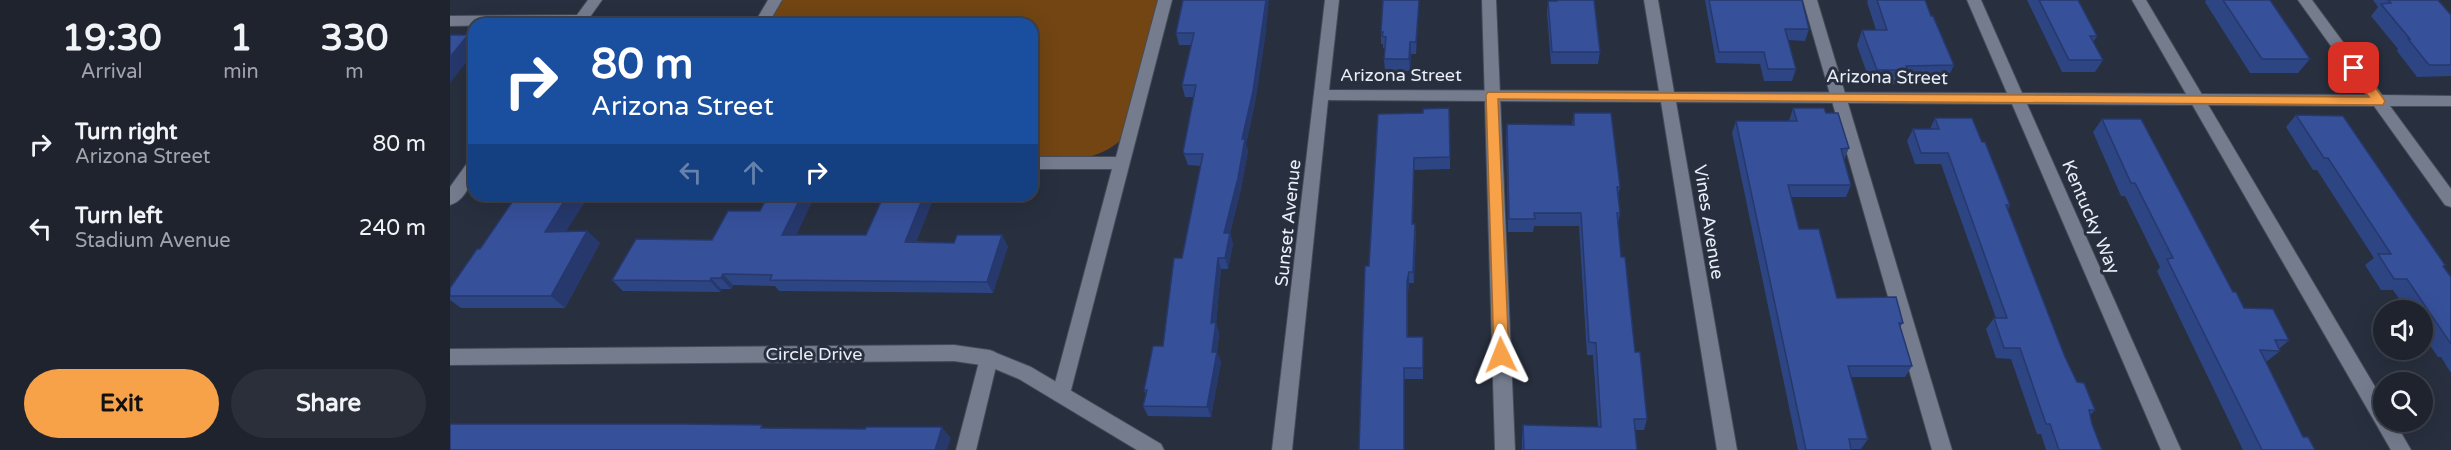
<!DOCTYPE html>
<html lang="en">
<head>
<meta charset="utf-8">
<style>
	:root { --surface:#1e232e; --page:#2b2f3a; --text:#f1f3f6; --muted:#a1a4aa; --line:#3c404a; --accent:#f7a149 }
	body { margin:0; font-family:"Varela Round",sans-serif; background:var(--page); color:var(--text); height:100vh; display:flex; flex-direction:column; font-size:22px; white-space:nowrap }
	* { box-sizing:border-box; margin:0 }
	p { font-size:20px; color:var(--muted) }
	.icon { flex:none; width:33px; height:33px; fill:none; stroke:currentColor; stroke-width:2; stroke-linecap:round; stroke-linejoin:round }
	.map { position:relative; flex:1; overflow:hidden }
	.details { display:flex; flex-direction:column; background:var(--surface); width:450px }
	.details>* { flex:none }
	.banner { position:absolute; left:18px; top:18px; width:570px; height:183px; border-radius:18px; box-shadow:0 6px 24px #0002,0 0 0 2px var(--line); background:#1a4fa0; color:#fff; overflow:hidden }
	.tools { position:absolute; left:1923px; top:300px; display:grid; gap:12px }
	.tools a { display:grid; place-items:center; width:60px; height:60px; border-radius:50%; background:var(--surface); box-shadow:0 6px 24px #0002,0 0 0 2px var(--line); font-size:30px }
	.pin { position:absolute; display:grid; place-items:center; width:51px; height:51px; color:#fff; margin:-26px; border-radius:12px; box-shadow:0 3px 9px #0006 }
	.me { position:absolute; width:66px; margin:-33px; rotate:358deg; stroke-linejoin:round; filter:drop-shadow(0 0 4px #0008) }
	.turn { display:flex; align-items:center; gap:21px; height:126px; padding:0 24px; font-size:27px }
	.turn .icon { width:78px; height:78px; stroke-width:2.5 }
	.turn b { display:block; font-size:42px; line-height:51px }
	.lanes { display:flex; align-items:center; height:57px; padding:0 24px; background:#0003; justify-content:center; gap:30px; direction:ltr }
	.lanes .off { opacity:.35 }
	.eta { display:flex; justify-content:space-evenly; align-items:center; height:102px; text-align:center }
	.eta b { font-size:36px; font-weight:800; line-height:42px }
	.button { display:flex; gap:12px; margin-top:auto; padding:12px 24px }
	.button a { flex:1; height:69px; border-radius:36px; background:var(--accent); color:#111; font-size:24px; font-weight:800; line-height:69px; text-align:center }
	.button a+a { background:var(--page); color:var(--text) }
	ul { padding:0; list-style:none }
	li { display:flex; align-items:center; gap:18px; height:84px; padding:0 24px }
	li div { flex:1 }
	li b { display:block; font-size:22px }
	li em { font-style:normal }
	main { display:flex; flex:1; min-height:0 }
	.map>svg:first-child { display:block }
	.green { fill:#724513 }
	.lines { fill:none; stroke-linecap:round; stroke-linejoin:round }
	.service-casing { stroke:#454b58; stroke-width:2 }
	.minor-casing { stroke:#454b58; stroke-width:2 }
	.service { fill:#747c8e; fill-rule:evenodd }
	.minor { fill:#747c8e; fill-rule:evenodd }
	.wall { fill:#2e4584 }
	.shaded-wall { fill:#26386c }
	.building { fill:#36509a; stroke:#26386c; stroke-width:1.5 }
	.route { fill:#f7a149; stroke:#a1692f; stroke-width:1.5 }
	.labels { text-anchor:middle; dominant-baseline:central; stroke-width:6; stroke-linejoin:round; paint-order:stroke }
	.street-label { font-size:18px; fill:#e9eef8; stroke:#282f3e }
</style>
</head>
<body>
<main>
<section class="details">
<div class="eta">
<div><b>19:30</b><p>Arrival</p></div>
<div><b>1</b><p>min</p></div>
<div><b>330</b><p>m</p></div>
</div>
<ul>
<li><svg class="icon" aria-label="right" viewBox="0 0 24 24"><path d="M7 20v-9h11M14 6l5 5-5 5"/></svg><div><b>Turn right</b><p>Arizona Street</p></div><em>80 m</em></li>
<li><svg class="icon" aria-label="left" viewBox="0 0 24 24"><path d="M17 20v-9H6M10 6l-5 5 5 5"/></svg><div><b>Turn left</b><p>Stadium Avenue</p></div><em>240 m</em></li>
</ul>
<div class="button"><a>Exit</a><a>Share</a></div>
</section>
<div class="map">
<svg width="2001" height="450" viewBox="0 0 2001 450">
	<rect width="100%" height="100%" fill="#282f3e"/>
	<path class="green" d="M332,0H713L676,135C650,163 618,160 582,159V24H318Z"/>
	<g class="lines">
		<g class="service-casing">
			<path id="service" d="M318,0H332L318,24H304Z
				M708,0H722L620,394L618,400L611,402L604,400L602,394L662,169H582V157H666Z
				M1032,0H1046L1065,450H1045Z
				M1353,0H1367L1502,450H1482Z
				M1682,0H1696L1934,402V422H1945L1961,450H1941Z
				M539,350L545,352L548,358L526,450H506L530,358L533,352Z"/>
		</g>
		<g class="minor-casing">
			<path id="minor" d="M138,0H152L135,24L0,26V16L127,15Z
				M875,0H889L879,90L1209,91L1194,0H1208L1224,92L1557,93L1517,0H1531L1572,93L1916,95L1848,0H1862L1932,95L2001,96V106H1940L2001,189V207L1995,205L1924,106L1577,104L1731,450H1711L1562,104L1226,102L1287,450H1267L1211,102L878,100L842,450H822Z
				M24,160C24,176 18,200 0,205V187L18,162Z
				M504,345L539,350L581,367L711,444L714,450H687L569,379L538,366L504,361L0,365V349Z"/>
		</g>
		<use href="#service" class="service"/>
		<use href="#minor" class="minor"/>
	</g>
	<path class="wall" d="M1106,0H1144L1150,52L1148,64H1101L1097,13L1098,1H1106Z
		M1255,0H1352L1359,29L1355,41L1338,40L1346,69L1342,81H1314L1310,64L1266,63Z
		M1418,0H1475L1481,16L1504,65L1497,80H1453L1451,84L1421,85L1407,45L1412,30H1426L1417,2Z
		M1577,0H1628L1647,36L1643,42L1653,60L1645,72H1612Z
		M1756,0H1820L1860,59L1848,73H1800L1755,2Z
		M1923,0H1988L2001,15V76L1967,77L1947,51L1948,49L1921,16L1928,7Z
		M969,4L966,54H961L960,71H935L934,59L935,48H933V44H931V32Z
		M816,31L805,103L796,144L798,151L791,189L780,233L783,244L778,269H771L766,323L769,333L767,352L771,362L761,417L698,416L693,406L696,395L694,390L713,346L751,166L738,165L733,152L744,97H735L732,85L741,45H729L726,33Z
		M1343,108L1376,113L1399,148L1394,160L1401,185L1396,197H1341L1349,229L1387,298L1453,323L1450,327L1462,366L1455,377H1401L1418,439L1411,449H1401V450H1348L1282,133L1286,121H1339Z
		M973,113L1000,157V169L964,170L963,224H965L966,236L964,283H959L958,292V337H973V379H954L919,266Z
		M1124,113L1170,187L1168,196L1170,213L1168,224L1171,257L1185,352L1197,419L1194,430H1185L1187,450H1072V436L1073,425L1148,427L1143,355H1137L1129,226H1084L1083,232H1058L1056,138L1057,124L1122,125Z
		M1846,115L1995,265L1993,267L2001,277V373L1991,357H1988L1972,334V310H1957L1943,290H1931L1915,265L1924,258L1867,170H1863L1836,127Z
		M1485,118L1532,142L1560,205L1558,209L1615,357L1627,382L1645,410L1640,415L1642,424L1652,450H1596L1591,434H1587L1561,359L1546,358L1536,329L1544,318H1546L1491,164H1465L1457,141L1463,129H1480Z
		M1652,119L1794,308L1839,340L1829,349L1830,351L1816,362L1853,437L1865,450H1793L1707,271L1710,267L1675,196H1671L1643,132Z
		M67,195H139L116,231H137L150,243L115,308H11L0,300V288L30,249Z
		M318,195H365L346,235L558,246L543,293L329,291L325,286L283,285L281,289H271L270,292L173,291L162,280L262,240L310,211Z"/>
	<path class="shaded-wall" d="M816,0H819L816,31L805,103L796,144L798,151L791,189L777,244L774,233L792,139Z
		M969,0V4L966,54V42Z
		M18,35L24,41V53L0,83V57Z
		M960,42L961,54L960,71L959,59Z
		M964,158V170L962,236V224Z
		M118,195H139L108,244L95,232Z
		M352,195H365L341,246L332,235Z
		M474,195H485L462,253L455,242Z
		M965,224L966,236L964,283L963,272Z
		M137,231L150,243L115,308L101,296Z
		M780,233L783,244L778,269L775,258Z
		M552,235L558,246L543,293L537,282Z
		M768,258L771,269L766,323L769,333L765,362L762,352L761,323Z
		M959,272V283L958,292V349L957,281Z
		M273,274L283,285L281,289L271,278Z
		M261,278L271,289L270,292L260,281Z
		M767,352L771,362L761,417L757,407Z
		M492,427L501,438L497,450H485Z"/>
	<path class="building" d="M733,0H816L803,91L792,139H795L788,178L774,233H780L775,258H768L761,323L766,322L762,352H767L757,407L693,406L697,390H694L703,346H713L724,258H732L753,154H735L733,152L746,85H732L744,33H726Z
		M933,0H969L966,42H960L959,59H934L936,37L932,36L933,32H931Z
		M1107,0H1144L1150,52H1102L1098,1H1107Z
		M1259,0H1352L1359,29H1335L1346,69H1318L1314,52H1269Z
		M1427,0H1475L1481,16H1483L1504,65L1456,66L1458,70H1427L1412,30H1437Z
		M1589,0H1628L1647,36H1640L1653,60H1619Z
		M1773,0H1820L1860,59H1812Z
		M1938,0H1988L2001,15V65H1979L1958,39H1960L1931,4L1941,3Z
		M0,35H18L0,57Z
		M999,108L1000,157L964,158L962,224H965L963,272H959L957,281V337H973V368H954V450H909L915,266H919L928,114L973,113V109Z
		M1343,108H1374L1376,113H1388L1399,148L1391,149L1401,185H1338L1349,229H1369L1387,298L1446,297L1453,323H1449L1462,366H1398L1418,439H1399L1401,450H1356L1286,121H1347Z
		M1124,113H1161L1170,187H1167L1170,213H1167L1171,257H1175L1185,352H1190L1197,419H1184L1187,450H1074L1073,425L1151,427L1146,343L1139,342L1131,213H1084L1085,219H1059L1057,124L1124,125Z
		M1846,115L1893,116L1995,265L1993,266L2001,277V344L1957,279H1944L1928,254H1941L1878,158H1874Z
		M1485,118H1522L1532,142H1535L1560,205H1556L1615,357L1627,382L1634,383L1645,410H1639L1642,424L1652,450H1609L1600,424H1596L1570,348H1554L1544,318H1557L1498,153H1471L1463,129H1489Z
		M1652,119H1691L1783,292H1786L1794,308L1823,309L1839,340H1825L1830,351L1810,350L1853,437H1858L1865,450H1812L1717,259L1723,258L1685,183H1681Z
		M67,195H118L95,232L137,231L101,296H0V288L27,249H30Z
		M318,195H352L332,235H416L434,195H474L455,242L504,243L507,235H552L537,282L320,280L322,275L273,274L271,278H261L260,281L162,280L186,239L262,240L278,211H310Z
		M0,424H233L312,425L311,428L415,429L416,427H492L485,450H0Z"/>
	<path class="route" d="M1904,63L1909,65L1933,98L1935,101L1933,105L1048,99L1059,355L1057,360L1051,362L1046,360L1044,355L1036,95L1038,92L1919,97L1898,68Z"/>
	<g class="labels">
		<g class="street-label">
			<text x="951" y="75">Arizona Street</text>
			<text transform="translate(1437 77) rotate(1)">Arizona Street</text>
			<text transform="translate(1641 217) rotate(67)">Kentucky Way</text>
			<text transform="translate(1259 222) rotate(81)">Vines Avenue</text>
			<text transform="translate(838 223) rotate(-84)">Sunset Avenue</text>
			<text x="364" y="354">Circle Drive</text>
		</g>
	</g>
</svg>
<div class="tools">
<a><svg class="icon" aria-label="sound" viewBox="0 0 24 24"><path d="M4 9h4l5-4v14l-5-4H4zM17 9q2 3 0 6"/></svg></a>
<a><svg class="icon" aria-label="search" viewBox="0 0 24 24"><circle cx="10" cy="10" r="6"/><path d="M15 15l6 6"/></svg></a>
</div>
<div class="pin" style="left:1904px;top:68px;background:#d93025"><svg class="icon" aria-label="arrive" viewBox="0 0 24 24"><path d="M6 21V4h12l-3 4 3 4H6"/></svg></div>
<svg class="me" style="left:1051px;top:355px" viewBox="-20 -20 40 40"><path d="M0-17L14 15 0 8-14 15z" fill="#f7a149" stroke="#fff" stroke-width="4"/></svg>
<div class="banner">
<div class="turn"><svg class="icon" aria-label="right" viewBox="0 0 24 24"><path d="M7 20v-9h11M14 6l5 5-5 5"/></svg><div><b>80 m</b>Arizona Street</div></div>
<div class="lanes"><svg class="icon off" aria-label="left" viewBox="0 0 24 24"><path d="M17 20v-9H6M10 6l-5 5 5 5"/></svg><svg class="icon off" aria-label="ahead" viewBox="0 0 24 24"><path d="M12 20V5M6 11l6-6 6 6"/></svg><svg class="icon" aria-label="right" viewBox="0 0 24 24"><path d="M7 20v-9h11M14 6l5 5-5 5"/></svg></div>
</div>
</div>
</main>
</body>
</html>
